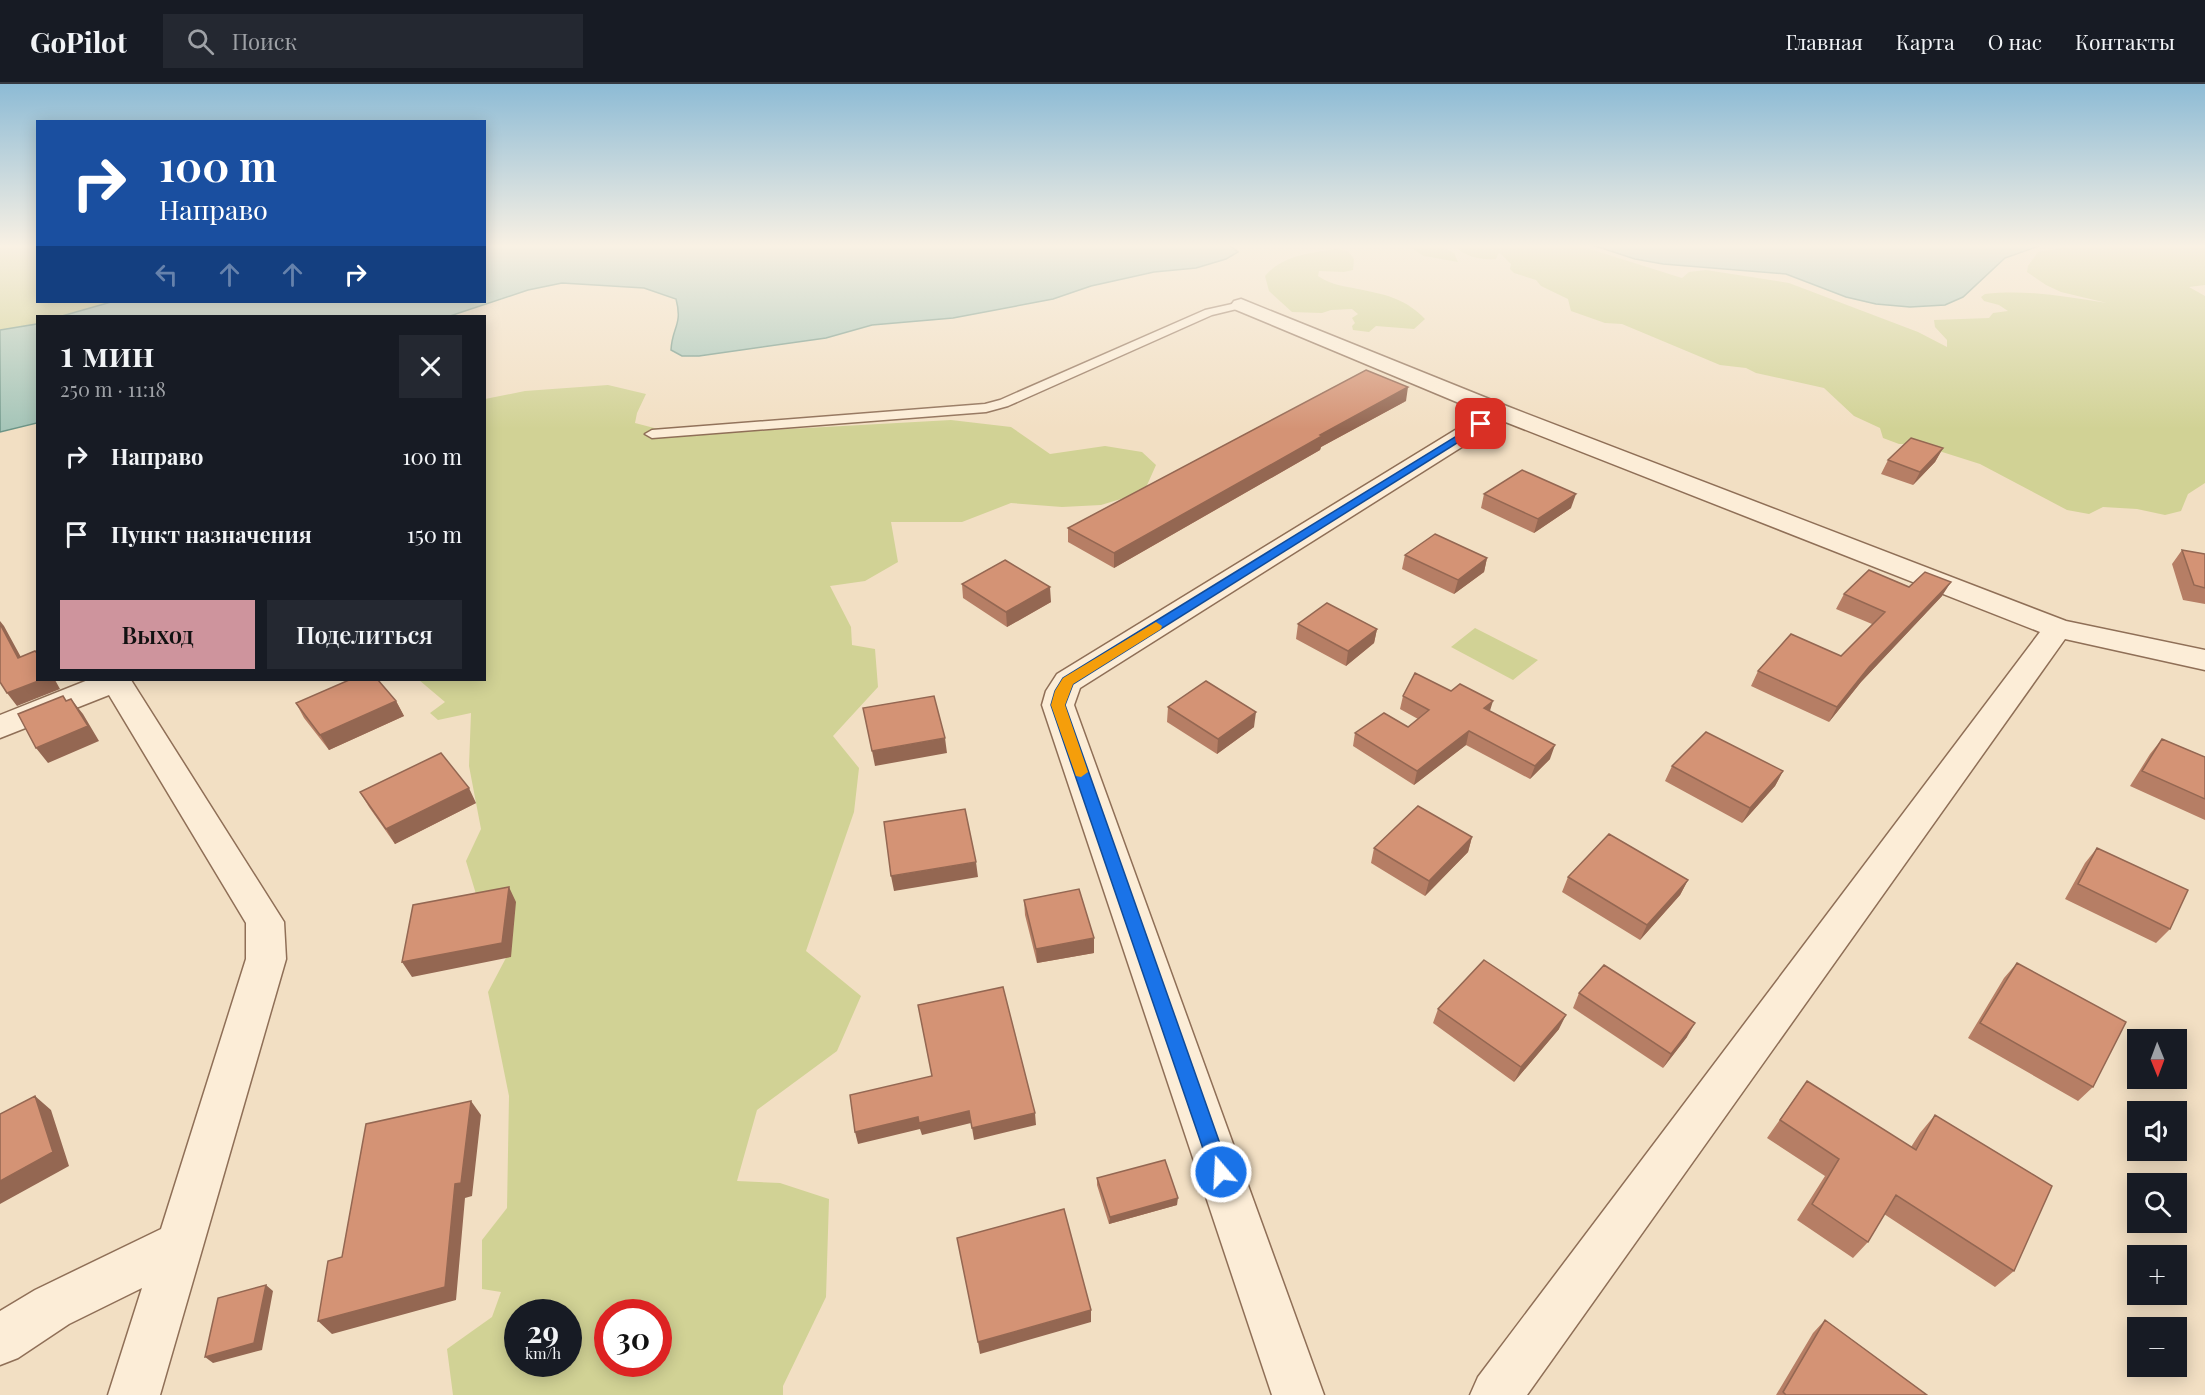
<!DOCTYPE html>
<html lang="ru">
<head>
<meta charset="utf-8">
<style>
	:root { --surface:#171b24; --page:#242831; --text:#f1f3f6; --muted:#9ea1a6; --line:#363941; --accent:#ce949d }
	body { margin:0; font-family:"Playfair Display",serif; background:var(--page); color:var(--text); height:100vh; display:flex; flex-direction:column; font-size:22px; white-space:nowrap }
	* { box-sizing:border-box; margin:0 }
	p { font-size:20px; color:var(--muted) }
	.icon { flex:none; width:33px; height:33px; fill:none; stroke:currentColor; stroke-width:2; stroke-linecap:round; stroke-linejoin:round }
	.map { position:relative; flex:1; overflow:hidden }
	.panel { position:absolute; left:36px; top:231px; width:450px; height:366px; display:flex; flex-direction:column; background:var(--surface); border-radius:0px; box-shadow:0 3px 15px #0003 }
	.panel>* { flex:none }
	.guide { position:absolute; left:36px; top:36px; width:450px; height:183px; border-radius:0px; box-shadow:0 3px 15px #0003; background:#1a4fa0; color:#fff; overflow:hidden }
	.needle { width:39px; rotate:179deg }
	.fabs { position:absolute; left:2127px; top:945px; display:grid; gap:12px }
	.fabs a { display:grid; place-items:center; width:60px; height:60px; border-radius:0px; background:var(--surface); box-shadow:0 3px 15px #0003; font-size:30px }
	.speed { position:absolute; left:504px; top:1215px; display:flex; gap:12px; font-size:30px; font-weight:700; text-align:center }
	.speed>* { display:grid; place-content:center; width:78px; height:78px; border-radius:50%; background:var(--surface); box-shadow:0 3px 15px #0003; line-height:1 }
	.speed small { font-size:15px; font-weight:400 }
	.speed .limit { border:9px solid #d22; background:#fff; color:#111 }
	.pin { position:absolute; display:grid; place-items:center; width:51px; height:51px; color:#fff; margin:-26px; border-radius:12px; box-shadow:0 3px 9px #0006 }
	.me { position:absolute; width:66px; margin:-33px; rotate:341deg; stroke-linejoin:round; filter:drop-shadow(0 0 4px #0008) }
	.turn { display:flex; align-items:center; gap:21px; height:126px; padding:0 24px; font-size:27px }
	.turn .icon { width:78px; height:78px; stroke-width:2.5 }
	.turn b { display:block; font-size:42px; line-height:51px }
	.lanes { display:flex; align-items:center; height:57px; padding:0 24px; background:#0003; justify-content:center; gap:30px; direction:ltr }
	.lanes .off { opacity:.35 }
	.round { display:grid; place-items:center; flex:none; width:63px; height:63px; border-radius:0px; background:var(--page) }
	.summary { display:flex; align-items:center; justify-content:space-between; height:102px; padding:0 24px }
	h1 { font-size:36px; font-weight:600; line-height:45px }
	.primary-button { display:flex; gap:12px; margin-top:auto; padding:12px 24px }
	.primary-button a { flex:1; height:69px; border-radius:0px; background:var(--accent); color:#111; font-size:24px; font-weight:600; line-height:69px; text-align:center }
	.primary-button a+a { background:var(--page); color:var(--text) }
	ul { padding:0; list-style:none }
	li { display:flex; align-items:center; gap:18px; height:78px; padding:0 24px }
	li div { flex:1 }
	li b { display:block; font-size:22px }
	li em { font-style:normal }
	header { display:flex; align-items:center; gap:36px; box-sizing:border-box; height:84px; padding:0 30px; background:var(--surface); border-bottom:2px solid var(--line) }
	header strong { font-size:28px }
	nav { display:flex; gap:33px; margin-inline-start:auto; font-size:21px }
	.search { width:420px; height:54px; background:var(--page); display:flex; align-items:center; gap:15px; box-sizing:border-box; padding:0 21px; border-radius:0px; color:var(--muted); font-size:22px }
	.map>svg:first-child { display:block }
	.green { fill:#d1d295; fill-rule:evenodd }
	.water { fill:#a5c5b8; stroke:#6b9486; stroke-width:1.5 }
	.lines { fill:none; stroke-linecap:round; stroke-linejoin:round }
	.lane-casing { stroke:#8f6f57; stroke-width:3 }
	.street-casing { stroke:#8f6f57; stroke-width:3 }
	.lane { fill:#fcedd7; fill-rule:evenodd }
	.street { fill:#fcedd7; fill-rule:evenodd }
	.wall { fill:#b67e65 }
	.shaded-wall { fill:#946752 }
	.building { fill:#d49375; stroke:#946752; stroke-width:1.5 }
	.route { fill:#1a73e8; stroke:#114b97; stroke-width:1.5 }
	.slow { fill:#f59e0b }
</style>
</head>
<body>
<header>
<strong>GoPilot</strong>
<div class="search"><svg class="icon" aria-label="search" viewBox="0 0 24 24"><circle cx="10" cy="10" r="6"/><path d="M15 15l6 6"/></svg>Поиск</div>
<nav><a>Главная</a><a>Карта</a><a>О нас</a><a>Контакты</a></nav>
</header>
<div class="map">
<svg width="2205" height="1311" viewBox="0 0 2205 1311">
	<rect width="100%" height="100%" fill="#f2dfc3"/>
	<path class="green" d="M0,161H37L38,218H132L84,232H38L37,248L0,253Z
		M1439,161L1454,169L1458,178L1424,172L1408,162Z
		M1454,161H1494L1500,164L1502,161H1577L1682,194L1689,188L1706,186L1789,199L1918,248L1947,263V256L1935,243L1934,236L1989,234L1993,229L2008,227L1999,221L1984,217L1981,213L1985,210C2027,205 2066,213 2107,219L2061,208L2046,201L2027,188L2028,182L2038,168L2077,161H2205V201L2189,203L2205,212V399L2188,410L2181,427L2165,431L2137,425L2103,423L2089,430L2067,426L1980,380L1917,360H1899L1883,354L1880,344L1854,332L1824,304L1756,289L1746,284L1720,281L1622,240L1605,239L1571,227L1568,215L1541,202L1536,196L1514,189L1510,185L1511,180L1499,168L1496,175C1480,176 1465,173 1454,161Z
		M1336,165L1348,167L1354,175L1353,186L1344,188L1319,187L1318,192C1332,202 1346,202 1363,206C1388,211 1407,216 1425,235L1414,245L1376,242L1369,248L1353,246L1352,242L1355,239L1352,234L1358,230L1352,225L1331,226L1322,229L1292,228L1269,207L1265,192C1283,171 1310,169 1336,165Z
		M608,301L646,310L637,329L635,339L681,351L951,336L1011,343L1050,370L1105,362L1142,368L1156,381L1144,408L1101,421L1062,423L1011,419L962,438H891L898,478L865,497L830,502L851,543L852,561L875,565L878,603L833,652L859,684L854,728L806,867L861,912L837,967L757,1026L737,1097L780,1099L829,1115L826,1213L783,1302V1311H453L447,1265L492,1233L501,1208L482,1205V1156L507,1124L509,1012L488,908L508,870L479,820L466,777L481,745L469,682L471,629L438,636L430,629L445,618L419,596H484L485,315L525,307ZM518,1228H568V1280H518ZM608,1228H658V1280H608Z
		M1475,544L1538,576L1513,596L1451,563Z"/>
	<path class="water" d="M485,161H1229L1238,168L1226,175L1196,184L1154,188L1091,202L1053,215L953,234L872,241L826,254L699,272H682L671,266C672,243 683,241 676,215L644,204L562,199L528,206L450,232H62L111,218H484Z
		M1592,161H2042L2005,174L1963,213L1945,221L1910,223L1876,220L1846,213L1786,190L1663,180L1635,175Z
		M37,240V339L0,348V246Z"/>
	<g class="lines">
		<g class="lane-casing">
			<path id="lane" d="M1241,218L1245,219V223L1212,231L1008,322L986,328L652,354L645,350L652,346L985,320L1000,316L1205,226Z"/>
		</g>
		<g class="street-casing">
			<path id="street" d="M1241,215L1509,323L2066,537L2205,566V586L2065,555L1527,1311H1470L1478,1293L2040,548L1503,337L1080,604L1074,621L1324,1311H1272L1042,621L1046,607L1057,590L1483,329L1234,225L1231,221L1234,217Z
				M88,596H131L284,838L286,875L160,1311H108L142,1204L69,1240L18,1274L0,1281V1227L35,1206L161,1145L246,875V839L109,611L0,654V631Z"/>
		</g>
		<use href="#lane" class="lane"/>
		<use href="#street" class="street"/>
	</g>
	<path class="wall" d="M1406,317L1321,363L1320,366L1114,484L1068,458V444Z
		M1943,364L1935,378L1913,401L1881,390L1888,376Z
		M1484,410L1571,424L1534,449L1481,424Z
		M2182,466L2205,470V520L2183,516L2172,480Z
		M1405,471L1487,474L1484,488L1454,510L1402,485Z
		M962,500L1051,518L1007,543L963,514Z
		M1909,503L1942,512L1861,598L1829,638L1751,602L1758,587L1841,572L1872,540L1836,525L1844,510Z
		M1298,540L1377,545L1374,559L1346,582L1296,555Z
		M1403,612L1490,627L1550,675L1530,695L1466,661L1414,701L1353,662L1355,649L1408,643L1418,635L1400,625Z
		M396,617L404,632L329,666L304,634L296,619Z
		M1168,623L1254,643L1217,670L1167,638Z
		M2162,655L2205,673V736L2130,702L2150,670Z
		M1672,682L1783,687L1775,702L1742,739L1665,697Z
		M360,708L476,719L395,760L369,723Z
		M1472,753L1468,768L1425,812L1371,779L1374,764Z
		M2097,764L2170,845L2156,859L2065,815L2085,779Z
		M1568,793L1688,796L1680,811L1640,856L1562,808Z
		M1024,816L1094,869L1037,879L1025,831Z
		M2017,879L2093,1003L2078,1017L1968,954L2004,894Z
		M1579,909L1687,953L1663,984L1573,924Z
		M1438,925L1559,945L1514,998L1433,939Z
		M1807,997L1911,1063L1920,1049L1935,1031L2014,1187L1995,1203L1884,1130L1868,1158L1853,1174L1797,1136L1825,1092L1767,1054Z
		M1097,1094L1177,1121L1109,1140L1097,1101Z
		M1825,1236L1927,1311H1776L1813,1249Z"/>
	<path class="shaded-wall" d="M1408,303L1406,317L1321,363L1320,366L1114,484V469L1320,351Z
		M1943,364L1935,378L1913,401L1920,388Z
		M1576,410L1571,424L1534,449L1538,435Z
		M1487,474L1484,488L1454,510L1458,496Z
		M1951,498L1942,512L1861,598L1829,638L1837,623L1869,583Z
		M1050,503L1051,518L1007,543L1006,528Z
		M0,537L4,542L28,586L18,574L0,540Z
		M1377,545L1374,559L1346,582L1348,567Z
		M41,596H55L60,605L17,622L7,609Z
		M71,615L83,630L99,657L48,679L36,664Z
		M396,617L404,632L329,666L320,651Z
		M1493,617L1489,630L1484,624Z
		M1256,628L1254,643L1217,670L1218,655Z
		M1469,647L1466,661L1414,701L1417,687Z
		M945,654L947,669L875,682L872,667Z
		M1555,661L1550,675L1530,695L1535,682Z
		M1783,687L1775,702L1742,739L1750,724Z
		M469,704L476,719L395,760L386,745Z
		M1472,753L1468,768L1425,812L1429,797Z
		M976,778L978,793L894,807L891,792Z
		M1688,796L1680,811L1640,856L1647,841Z
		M509,803L516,818L511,873L412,893L402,878Z
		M1094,854V869L1037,879L1036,865Z
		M1566,931L1559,945L1514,998L1521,983Z
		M1695,939L1687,953L1663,984L1671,970Z
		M35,1012L51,1026L69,1082L0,1120V1097Z
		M471,1017L481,1031L472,1112L465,1114L456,1216L332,1250L318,1237Z
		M969,1027L971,1039L922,1051L920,1045L858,1060L855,1048L918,1033Z
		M1035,1029L1036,1041L974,1056L972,1044Z
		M1178,1114L1177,1121L1109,1140L1110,1133Z
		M266,1201L273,1207L262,1266L213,1279L205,1273Z
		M1091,1226V1238L980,1270L978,1258Z"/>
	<path class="building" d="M1366,286L1408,303L1320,351L1322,352L1114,469L1068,444Z
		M1911,354L1943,364L1920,388L1888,376Z
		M1522,386L1576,410L1538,435L1484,410Z
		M1435,450L1487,474L1458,496L1405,471Z
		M2182,466L2205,470V504L2194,501Z
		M1005,476L1050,503L1006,528L962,500Z
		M1869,486L1909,503L1925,488L1951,498L1869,583L1837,623L1758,587L1791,550L1841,572L1885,528L1844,510Z
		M1327,519L1377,545L1348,567L1298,540Z
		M0,540L18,574L35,567L38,570V596H41L7,609L0,598Z
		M1415,589L1451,607L1460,600L1493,617L1484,624L1555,661L1535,682L1469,647L1417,687L1355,649L1384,629L1408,643L1429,626L1403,612Z
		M349,596H378L396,617L320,651L296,619Z
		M1206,597L1256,628L1218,655L1168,623Z
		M63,612L66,617L71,615L88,642L36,664L18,630Z
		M934,612L945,654L872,667L863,624Z
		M1706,648L1783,687L1750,724L1672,682Z
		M2162,655L2205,673V715L2142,687Z
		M441,669L469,704L386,745L360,708Z
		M1418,722L1472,753L1429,797L1374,764Z
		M965,725L976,778L891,792L884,738Z
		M1609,750L1688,796L1647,841L1568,793Z
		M2097,764L2188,806L2170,845L2078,800Z
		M509,803L502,859L402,878L413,821Z
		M1079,805L1094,854L1036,865L1024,816Z
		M1484,876L1566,931L1521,983L1438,925Z
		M2017,879L2126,938L2093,1003L1980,939Z
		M1604,881L1695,939L1671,970L1579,909Z
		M1003,903L1035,1029L972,1044L969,1027L919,1039L918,1033L855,1048L850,1011L932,992L918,921Z
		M1807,997L1916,1066L1935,1031L2052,1102L2014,1187L1896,1111L1868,1158L1812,1120L1839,1075L1780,1036Z
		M35,1012L53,1068L0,1097V1030Z
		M471,1017L461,1099L455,1100L445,1203L318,1237L328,1177L342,1173L366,1040Z
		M1165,1076L1178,1114L1110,1133L1097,1094Z
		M1064,1125L1091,1226L978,1258L957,1154Z
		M266,1201L254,1259L205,1273L218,1214Z
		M1825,1236L1927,1311H1786L1783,1308Z"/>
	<linearGradient id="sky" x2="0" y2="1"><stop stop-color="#8dbbd5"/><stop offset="0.47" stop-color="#f9f1e4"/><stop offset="1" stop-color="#f9f1e4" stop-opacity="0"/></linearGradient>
	<rect width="2205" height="345" fill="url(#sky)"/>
	<path class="route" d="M1481,337L1484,338V342L1073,600L1065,621L1230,1088L1228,1095L1221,1097L1214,1095L1211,1088L1051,621L1055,607L1063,594Z"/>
	<path class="slow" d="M1156,538L1162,542L1161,545L1073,600L1065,621L1088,688L1081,693L1076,692L1051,621L1055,607L1063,594Z"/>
</svg>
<div class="fabs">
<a><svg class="needle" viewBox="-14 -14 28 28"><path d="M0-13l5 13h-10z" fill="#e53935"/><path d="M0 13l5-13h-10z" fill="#9ea1a6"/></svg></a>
<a><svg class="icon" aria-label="sound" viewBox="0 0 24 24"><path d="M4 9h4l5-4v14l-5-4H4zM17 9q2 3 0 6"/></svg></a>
<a><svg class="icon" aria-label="search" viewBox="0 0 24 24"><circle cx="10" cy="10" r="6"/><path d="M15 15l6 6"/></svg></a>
<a>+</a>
<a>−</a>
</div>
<div class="speed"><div>29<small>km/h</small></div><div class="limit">30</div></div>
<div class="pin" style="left:1481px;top:340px;background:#d93025"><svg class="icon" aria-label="arrive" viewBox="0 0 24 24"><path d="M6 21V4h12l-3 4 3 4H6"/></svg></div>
<svg class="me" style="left:1221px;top:1088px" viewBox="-20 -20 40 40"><circle r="17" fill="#1a73e8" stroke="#fff" stroke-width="3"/><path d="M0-11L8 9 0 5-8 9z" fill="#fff"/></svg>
<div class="guide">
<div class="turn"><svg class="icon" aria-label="right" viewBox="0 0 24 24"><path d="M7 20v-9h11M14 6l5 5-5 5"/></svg><div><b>100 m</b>Направо</div></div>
<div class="lanes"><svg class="icon off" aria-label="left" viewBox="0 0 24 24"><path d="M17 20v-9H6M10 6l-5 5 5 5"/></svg><svg class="icon off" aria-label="ahead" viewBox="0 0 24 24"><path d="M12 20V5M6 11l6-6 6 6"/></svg><svg class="icon off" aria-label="ahead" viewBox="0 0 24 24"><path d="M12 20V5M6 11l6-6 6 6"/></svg><svg class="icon" aria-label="right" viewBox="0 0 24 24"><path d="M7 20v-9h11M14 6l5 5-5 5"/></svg></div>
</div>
<section class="panel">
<div class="summary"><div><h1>1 мин</h1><p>250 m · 11:18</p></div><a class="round"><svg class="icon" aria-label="close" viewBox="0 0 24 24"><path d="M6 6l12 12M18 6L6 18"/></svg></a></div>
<ul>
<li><svg class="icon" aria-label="right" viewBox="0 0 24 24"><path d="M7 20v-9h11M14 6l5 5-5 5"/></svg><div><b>Направо</b></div><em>100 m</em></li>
<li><svg class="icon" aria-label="arrive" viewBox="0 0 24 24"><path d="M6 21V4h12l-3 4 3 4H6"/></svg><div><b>Пункт назначения</b></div><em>150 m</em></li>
</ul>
<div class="primary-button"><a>Выход</a><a>Поделиться</a></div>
</section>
</div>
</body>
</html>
